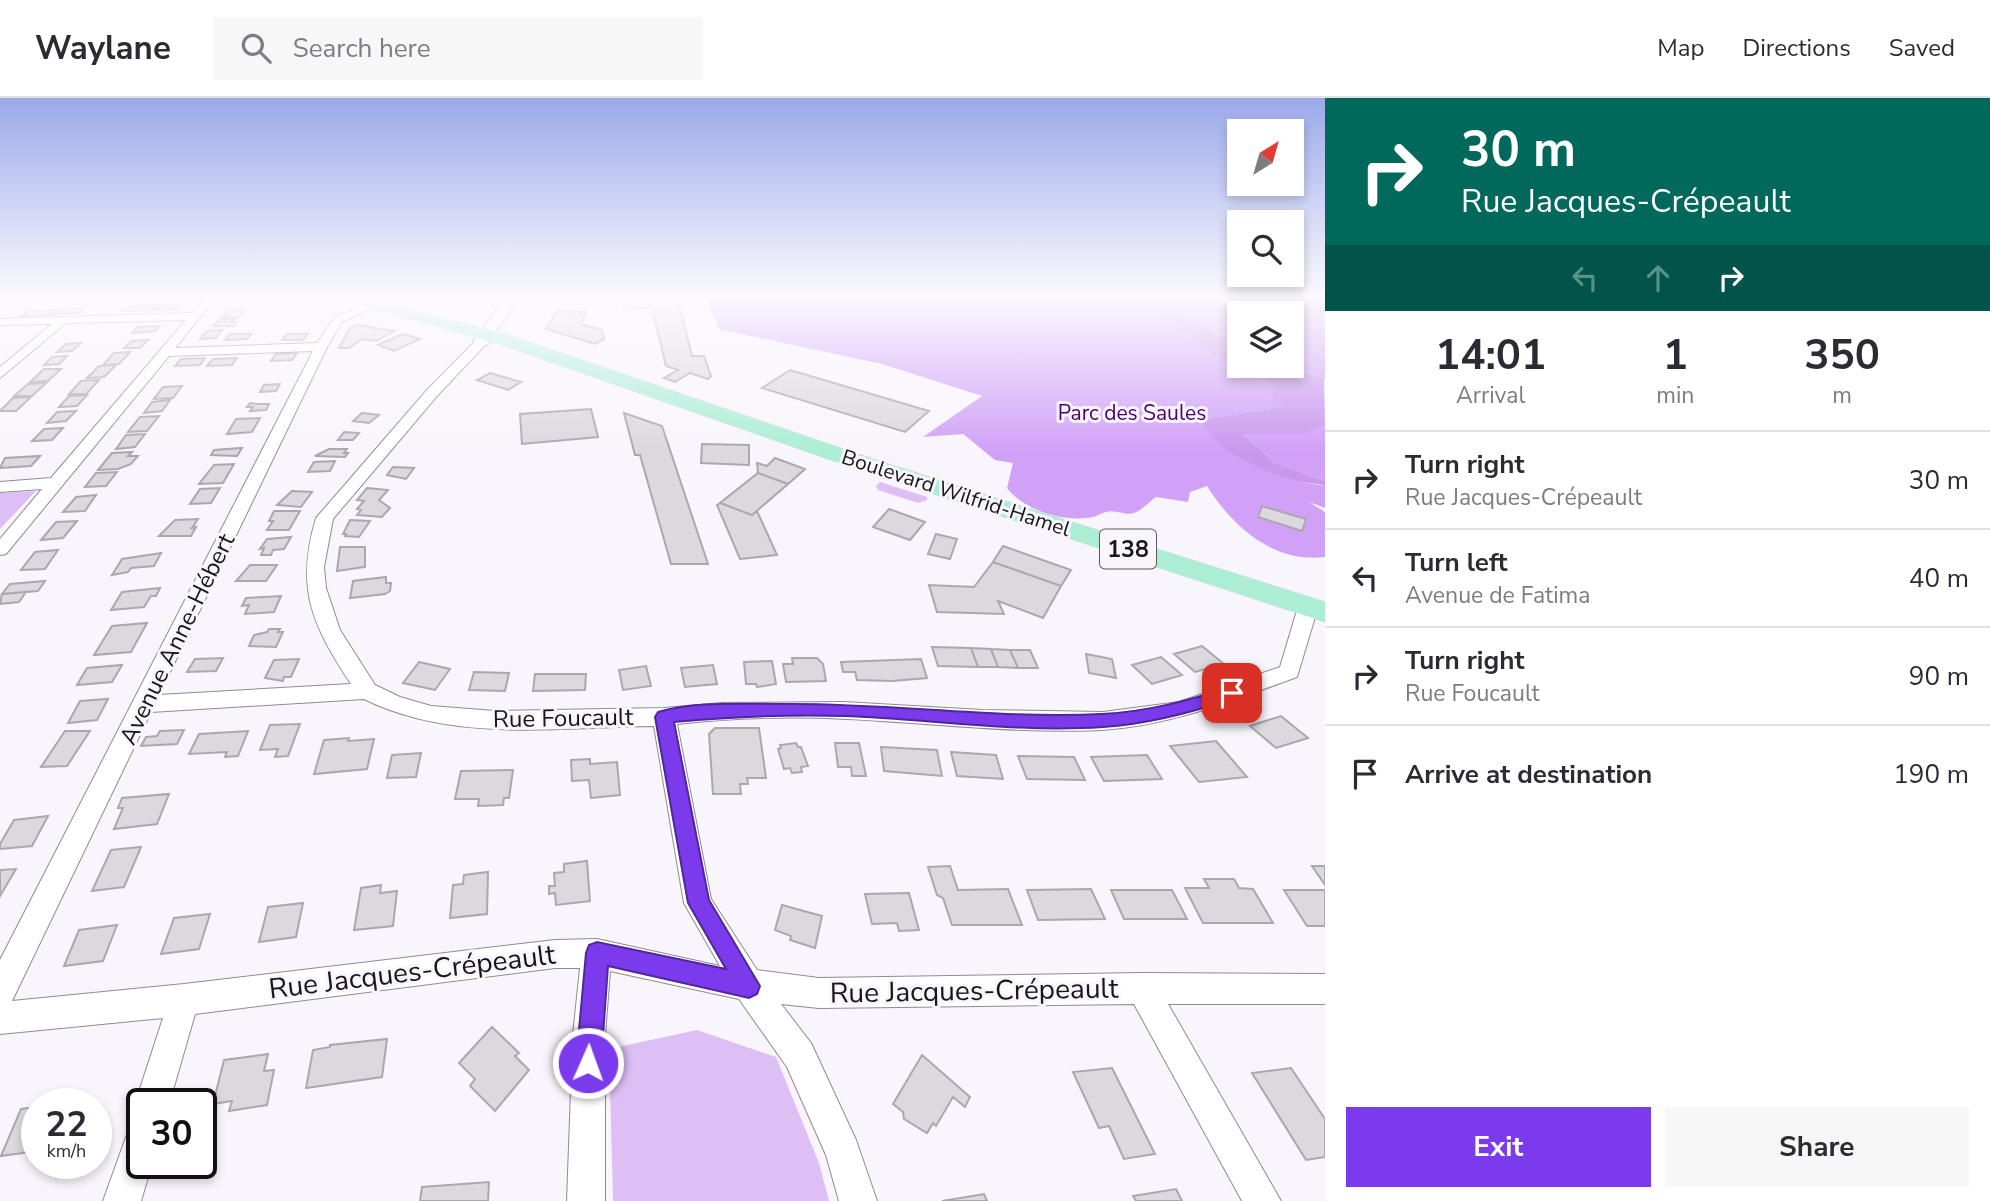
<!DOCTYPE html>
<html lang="en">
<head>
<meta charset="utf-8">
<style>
	:root { --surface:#fff; --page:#f7f7f7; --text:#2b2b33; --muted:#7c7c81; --line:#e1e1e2; --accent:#7c3aed }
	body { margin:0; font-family:"Nunito Sans",sans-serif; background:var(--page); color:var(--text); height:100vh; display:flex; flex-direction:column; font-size:26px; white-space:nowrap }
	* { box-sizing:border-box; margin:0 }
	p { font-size:23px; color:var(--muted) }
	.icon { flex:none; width:38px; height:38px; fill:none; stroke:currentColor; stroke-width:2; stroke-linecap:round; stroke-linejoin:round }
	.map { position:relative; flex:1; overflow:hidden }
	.drawer { display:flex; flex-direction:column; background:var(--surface); width:665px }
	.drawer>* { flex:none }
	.top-card { background:#00695c; color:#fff; overflow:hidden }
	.needle { width:46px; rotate:37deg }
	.tools { position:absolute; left:1227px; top:21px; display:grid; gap:14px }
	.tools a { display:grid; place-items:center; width:77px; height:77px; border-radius:0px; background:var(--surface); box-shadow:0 4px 10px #0003; font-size:35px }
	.speed { position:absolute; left:21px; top:990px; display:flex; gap:14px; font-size:35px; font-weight:700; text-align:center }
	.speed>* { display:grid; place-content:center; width:91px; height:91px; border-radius:50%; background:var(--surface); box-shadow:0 4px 10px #0003; line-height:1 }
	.speed small { font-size:18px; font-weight:400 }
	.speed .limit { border:4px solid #111; border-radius:10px; background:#fff; color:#111 }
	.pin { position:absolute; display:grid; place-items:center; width:60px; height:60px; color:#fff; margin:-30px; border-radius:14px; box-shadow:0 4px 10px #0006 }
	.me { position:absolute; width:77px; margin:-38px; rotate:2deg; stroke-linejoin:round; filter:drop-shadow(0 0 5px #0008) }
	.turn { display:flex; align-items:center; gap:24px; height:147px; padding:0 21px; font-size:32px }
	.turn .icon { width:91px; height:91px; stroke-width:2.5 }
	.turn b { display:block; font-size:49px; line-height:60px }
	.lanes { display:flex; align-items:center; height:66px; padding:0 21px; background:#0003; justify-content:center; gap:35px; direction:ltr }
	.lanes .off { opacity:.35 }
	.eta { display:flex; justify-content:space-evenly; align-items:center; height:119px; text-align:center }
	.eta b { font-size:42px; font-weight:700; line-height:49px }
	.button { display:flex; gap:14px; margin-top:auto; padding:14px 21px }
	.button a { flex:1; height:80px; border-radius:0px; background:var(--accent); color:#fff; font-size:28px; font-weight:700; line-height:80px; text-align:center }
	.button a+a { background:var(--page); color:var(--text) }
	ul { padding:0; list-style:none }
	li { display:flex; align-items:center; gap:21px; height:98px; padding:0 21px; border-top:2px solid var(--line) }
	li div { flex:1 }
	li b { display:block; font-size:26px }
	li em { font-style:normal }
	header { display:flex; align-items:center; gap:42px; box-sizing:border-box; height:98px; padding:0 35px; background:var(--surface); border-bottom:2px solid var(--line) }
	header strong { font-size:33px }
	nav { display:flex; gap:38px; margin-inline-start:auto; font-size:24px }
	.search { width:490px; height:63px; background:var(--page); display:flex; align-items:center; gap:18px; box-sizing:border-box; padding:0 24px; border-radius:0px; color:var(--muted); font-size:26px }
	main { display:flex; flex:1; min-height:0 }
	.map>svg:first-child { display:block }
	.green { fill:#ddbff6 }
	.forest { fill:#d1a1f8 }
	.water { fill:#c898ed }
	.building { fill:#dbd8de; stroke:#aba7ae; stroke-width:2 }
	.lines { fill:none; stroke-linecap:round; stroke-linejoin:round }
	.street-casing { stroke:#8e8b91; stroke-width:2 }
	.secondary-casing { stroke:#8e8b91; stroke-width:2 }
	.primary-casing { stroke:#d5d5d6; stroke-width:1 }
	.street { fill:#fff; fill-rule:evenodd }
	.secondary { fill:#fff; fill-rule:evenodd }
	.primary { fill:#aceed4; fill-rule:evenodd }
	.route { fill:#7c3aed; stroke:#51269a; stroke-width:2 }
	.labels { text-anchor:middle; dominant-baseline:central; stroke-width:6; stroke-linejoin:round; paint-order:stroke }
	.far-park-label { font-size:21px; fill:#49006c; stroke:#f9f5fc }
	.far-street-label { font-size:21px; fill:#181619; stroke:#f9f5fc }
	.shield { fill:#f9f5fc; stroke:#5c595d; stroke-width:2 }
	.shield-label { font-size:23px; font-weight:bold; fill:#181619 }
	.street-label { font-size:24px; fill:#181619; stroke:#f9f5fc }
	.near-street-label { font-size:28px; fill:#181619; stroke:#f9f5fc }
</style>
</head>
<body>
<header>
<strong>Waylane</strong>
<div class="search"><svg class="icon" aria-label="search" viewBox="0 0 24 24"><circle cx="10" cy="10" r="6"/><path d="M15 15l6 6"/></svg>Search here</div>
<nav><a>Map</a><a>Directions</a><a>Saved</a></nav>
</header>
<main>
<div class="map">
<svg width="1325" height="1103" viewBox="0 0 1325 1103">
	<rect width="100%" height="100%" fill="#f9f5fc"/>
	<path class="green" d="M880,384L927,399V402L918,405L878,392L876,388Z
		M36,393L0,431V395Z
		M697,932L776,959L819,1065L829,1103H613L609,951Z"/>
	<path class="forest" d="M705,199H1144L1143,205L1216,258L1276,287L1284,309L1201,322L1295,383L1325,388V410L1309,404L1325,414V459C1273,465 1233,429 1207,388L1190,394L1188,404L1156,399C1150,403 1141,413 1134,415C1126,418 1115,411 1106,414C1099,416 1094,420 1086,420C1059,423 1023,411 1007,390L1013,365L995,362L963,336L923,339L982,298L882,266L719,231Z
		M1165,199H1325V284L1324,280L1281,268H1292V215H1239V248L1183,219L1188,215L1170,208Z
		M1325,328V383L1275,365L1242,335H1302Z"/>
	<path class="water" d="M1144,199H1165L1170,208L1189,215L1183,219L1239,248V268H1281L1324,280L1325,328L1302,336H1243L1275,365L1325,383V388C1314,384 1303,386 1292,382C1258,370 1217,354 1201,322L1283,309L1270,296L1276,287L1216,258L1143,205Z"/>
	<path class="building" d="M625,201L678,202L692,258H704L711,278L708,281L690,275L675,284L664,280L678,272L666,268L652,210L623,209Z
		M182,206L177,211L152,212L157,208Z
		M157,207L152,212L122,213L128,208Z
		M84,210L79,215L52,216L58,211Z
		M55,212L49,217L22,218L29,213Z
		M229,212H238L244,213L239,219H222Z
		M557,213L586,214L581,226L602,232L604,241L595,246L546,231Z
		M220,221H235L231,224H237L234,228H213Z
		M357,227L394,233L376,243L362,241L349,250H339L349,231Z
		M160,228L155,233L132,235L137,229Z
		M222,232L216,240L200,241L207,233Z
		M230,236H251L247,241L225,242Z
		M287,236H308L303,242H282Z
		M403,236L420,241L394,253L378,247Z
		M148,242L140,250H124L132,243Z
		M81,245L72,253L57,254L66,246Z
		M130,254L119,266L103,267L114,255Z
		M297,255L292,262L271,263L276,256Z
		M67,258L59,266L44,267L52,259Z
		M205,260L200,267L175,268L181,261Z
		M237,260L232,267L207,268L213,261Z
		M116,267L104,279L87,280L99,268Z
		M44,271H61L48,283L30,284Z
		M790,272L929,313L905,334L762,290Z
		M490,275L521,284L508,292L477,282Z
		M99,282L86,296H69L81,283Z
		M46,285L32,298H14L28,286Z
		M280,286L276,293L260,294L264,287Z
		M182,288L173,300L154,301L163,289Z
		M87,297L77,308L59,309L69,298Z
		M31,299L16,313H0L13,300Z
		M170,302L162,313L144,315L152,304Z
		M250,305L257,306H269L266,312L250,313L253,309H247Z
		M591,311L598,339L522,346L520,316Z
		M76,313L66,323L47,325L57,314Z
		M362,315L379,317L369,325L353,323Z
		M624,315L662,328L708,466H671L640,357H635Z
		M159,318L147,333L128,334L140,319Z
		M260,320L252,334L227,336L236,321Z
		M63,330L52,342L32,343L44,331Z
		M344,334L359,335L353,342H338Z
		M145,336L135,349L116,351L126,337Z
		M702,346L749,347V367L701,365Z
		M242,350L237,358L211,357L214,352Z
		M329,351H347L344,355H348L345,359L315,358Z
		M132,354L128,358H138L131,366L118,371L98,372L112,355Z
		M40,358L31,368L0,370L5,360Z
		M775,360L805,371L788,386L758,375L757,365L767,368Z
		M335,363L330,373L308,374L314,364Z
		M234,366L223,385L199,386L214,367Z
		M393,369L414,370L406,381L387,377Z
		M117,374L106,388L85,389L96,375Z
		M758,375L788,386L752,417L720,405Z
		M220,390L211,405L190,406L200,391Z
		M367,390L388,392L379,402L390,410L382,419L357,417L361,412L357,411L364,403L357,402Z
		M292,393L312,394L301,409L277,407Z
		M96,397L85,413L63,414L76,399Z
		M720,405L752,417L757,413L777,457L740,461L717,407Z
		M1262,408L1306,421L1302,433L1258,419Z
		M889,411L925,424L910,442L873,429Z
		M274,413H300L289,432H267L273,423H269Z
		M198,421L192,430L196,429L191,438H159L175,422Z
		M350,422L370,423L359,439L345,438L346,436H343Z
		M77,423L63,440L41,442L56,424Z
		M936,436L957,441L950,461L928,456Z
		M291,439L284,451L273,452L271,457H261L264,450L260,451L267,441Z
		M1003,448L1071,472L1061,488L993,464Z
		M340,449H365V469L337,473Z
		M58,452L45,471L21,472L35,454Z
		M161,455L154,468L131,470L128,474L112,477L122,461Z
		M993,464L1061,488L1043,520L998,503L1004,516L937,514L929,487L974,489Z
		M250,467H277L266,483H236Z
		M386,479V485H391L390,493L385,496L350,500L353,483Z
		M45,483L38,493L2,496L10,486Z
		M160,490L156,498H151L144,509L111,512L122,494Z
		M26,494L19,504L0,506L2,496Z
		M281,498L274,514L245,516L249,507L242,508L246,500Z
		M147,525L131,554L94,557L112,528Z
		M269,531H280L278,534H283L276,549L249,548L254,537L267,534Z
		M1202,548L1224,566L1195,574L1174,556Z
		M932,549L971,550L978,569L938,568Z
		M971,550L991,551L998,569H978Z
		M991,551L1010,552L1018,570L998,569Z
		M1010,552H1030L1038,570H1018Z
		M1086,556L1112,561L1116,580L1089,575Z
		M1161,559L1182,577L1152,586L1132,567Z
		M223,560L216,573L187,574L195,561Z
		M792,560H817L823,566L826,583L786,584L783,566H793Z
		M299,561L291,579H284L283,583L265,580L274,562Z
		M921,561L927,580L892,583L857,582L855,574H843L841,564Z
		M772,563L776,586L757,589L756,586H746L744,564Z
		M419,564L450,571L435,592L403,585Z
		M122,567L112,584L77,587L87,570Z
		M713,567L717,586L685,589L681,570Z
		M646,568L651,588L623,592L619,572Z
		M474,574L509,575L505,593L469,592Z
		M535,576H586L585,592L533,593Z
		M108,601L97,622L68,625L80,603Z
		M1281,618L1308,640L1276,650L1250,628Z
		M300,626L288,658L275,659L278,651L260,652L270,627Z
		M715,630H759L766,680H747L748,686H740L741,696H713L709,636Z
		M184,632L177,646L141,648L146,639L157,638L160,633Z
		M65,633H90L67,668L41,669Z
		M248,633L238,658L225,659L227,654L189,656L199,636Z
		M349,640L348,643L374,641L367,671L314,676L324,642Z
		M1216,643L1247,679L1199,684L1170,648Z
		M796,645L798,649H801L808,668L801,669L802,674L792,675L790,670L784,671L778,651L781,650L780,647Z
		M835,645H859L866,678H852L851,669H838Z
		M881,649L937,652L942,678L884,673Z
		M951,654L996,657L1003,681L957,678Z
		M421,655L416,679L387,680L392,657Z
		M1147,657L1162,681L1104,683L1091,659Z
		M1018,658L1074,659L1085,682L1027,681Z
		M590,661V666L617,664L620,697L591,700L589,682L572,683L571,662Z
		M513,672L509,700H504L503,707L478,708L479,701H455L461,673Z
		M169,696L157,726L114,731L123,710H118L122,700Z
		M48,718L32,748L0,751V746L14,722Z
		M141,749L124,789L92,793L111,752Z
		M587,763L590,803L556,807L555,795L549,796V788H555L554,775L564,774V766Z
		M950,768L958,792L1008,791L1022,827H952L943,800L937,797L928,769Z
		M1312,768H1325V787Z
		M16,771L0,798V772Z
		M488,774L487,816L450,820L453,787L463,786L464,777Z
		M1204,781H1234L1239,790L1253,791L1273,825H1203L1185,790H1209Z
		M381,787L380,795L397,793L393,828L354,832L361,790Z
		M1091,791L1105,821L1038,822L1027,792Z
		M1111,792H1172L1187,821H1124Z
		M1284,792H1325V828H1307Z
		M909,795L919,832L899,833L897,825L872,826L865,796Z
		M303,805L296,839L259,844L268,809Z
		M782,807L822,818L815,850L790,842L791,838L775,832Z
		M210,816L199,851L161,856L174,820Z
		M117,827L103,863L64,868L79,832Z
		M492,929L519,955L515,958L529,972L495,1013L470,988L475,981L459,965Z
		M387,941L382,979L306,990L313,952L330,949V947Z
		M268,956L264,973L274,972L267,1007L229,1013L232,1003L213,1006L224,962Z
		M922,957L970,999L965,1009L953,999L936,1028L933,1025L927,1035L904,1021L903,1014L893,1006Z
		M1112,970L1155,1056L1124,1061L1109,1028L1099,1030L1073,974Z
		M1291,970L1325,1021V1059L1306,1062L1252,975Z
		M37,1009V1053L1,1058L21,1011Z
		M489,1084L488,1103H420L422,1089Z
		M1176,1091L1182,1103H1136L1133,1098Z
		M984,1096L987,1103H942Z"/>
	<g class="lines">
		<g class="street-casing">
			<path id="street" d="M206,199H216L175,250L317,245L334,220L369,205L378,207L342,224L327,249L159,597L351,586C312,527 295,490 316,420L427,292L477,241L481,240L487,244L485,247L437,298L333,421L324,469L326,490L340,532L375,587L400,599L431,608L495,613L664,610L722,605L844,604L982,612L1103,614L1179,604L1280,569L1298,509L1301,505H1315L1318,509L1297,579C1233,602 1171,628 1102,632C1017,636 932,625 847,621C791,618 733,620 677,626L711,801L757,872L819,880L1142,875L1325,876V906H1168L1281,1103H1242L1134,906L819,910L781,906L811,945L856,1042L877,1103H839L826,1057L787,969L739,901L610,873L605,937V1103H567L573,937L580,870H555L195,916L169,1006H142V1019L135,1006L163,920L0,936V862L313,253L169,258L6,456L0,457V441L42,391L0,394V384L51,380L186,222L66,225L0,280V269L52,226L0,227V221L192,215ZM364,601C453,645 558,629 654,628L684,805L720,868L597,841L555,842L184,886L12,903L151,614Z
				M142,1022V1066H152L141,1103H103L130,1028Z"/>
		</g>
		<g class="secondary-casing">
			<path id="secondary" d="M506,199H520L487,247H475L473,244Z"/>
		</g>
		<g class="primary-casing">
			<path id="primary" d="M337,199H362L508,237L870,360L1325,504V524L854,370L496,245L339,202Z"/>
		</g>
		<use href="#street" class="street"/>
		<use href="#secondary" class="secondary"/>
		<use href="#primary" class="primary"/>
	</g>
	<linearGradient id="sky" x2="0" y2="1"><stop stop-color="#9ba9ea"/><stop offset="0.56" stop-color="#fcfafe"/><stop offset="1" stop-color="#fcfafe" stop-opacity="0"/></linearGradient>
	<rect width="1325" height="353" fill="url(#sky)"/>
	<path class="route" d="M1232,589L1238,591L1240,595L1238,599C1194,614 1150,626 1103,629C1017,635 930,621 844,618C787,616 730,619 674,624L709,802L760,888L757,896L749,900L608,868L601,965L597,974L588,978L579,974L576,965L586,855L589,847L597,844L726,871L688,805L655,619L658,614C695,603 746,606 785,606C891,605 996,621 1102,616C1147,614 1189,602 1232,589Z"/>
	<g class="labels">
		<g class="far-park-label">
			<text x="1132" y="315">Parc des Saules</text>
		</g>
		<g class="far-street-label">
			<text transform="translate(956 395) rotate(18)">Boulevard Wilfrid-Hamel</text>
		</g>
		<rect class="shield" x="1100" y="431.5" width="56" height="39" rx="5"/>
		<g class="shield-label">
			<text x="1128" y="451">138</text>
		</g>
		<g class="street-label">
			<text transform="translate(177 541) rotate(-64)">Avenue Anne-Hébert</text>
			<text transform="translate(563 620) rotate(-1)">Rue Foucault</text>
		</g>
		<g class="near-street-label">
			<text transform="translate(412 874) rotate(-7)">Rue Jacques-Crépeault</text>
			<text transform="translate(974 893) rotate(-1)">Rue Jacques-Crépeault</text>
		</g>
	</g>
</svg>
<div class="tools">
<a><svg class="needle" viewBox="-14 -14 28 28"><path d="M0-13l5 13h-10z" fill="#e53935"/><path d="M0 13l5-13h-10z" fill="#7c7c81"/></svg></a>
<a><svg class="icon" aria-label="search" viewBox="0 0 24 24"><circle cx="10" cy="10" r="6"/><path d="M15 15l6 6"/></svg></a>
<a><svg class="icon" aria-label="layers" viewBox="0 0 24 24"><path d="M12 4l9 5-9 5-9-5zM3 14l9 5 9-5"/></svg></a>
</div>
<div class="speed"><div>22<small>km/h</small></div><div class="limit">30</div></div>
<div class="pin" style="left:1232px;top:595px;background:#d93025"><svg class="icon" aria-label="arrive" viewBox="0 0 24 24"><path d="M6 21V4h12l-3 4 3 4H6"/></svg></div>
<svg class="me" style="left:588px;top:965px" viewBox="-20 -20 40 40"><circle r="17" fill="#7c3aed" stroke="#fff" stroke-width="3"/><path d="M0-11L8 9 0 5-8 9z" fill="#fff"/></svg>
</div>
<section class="drawer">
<div class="top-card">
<div class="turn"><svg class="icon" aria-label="right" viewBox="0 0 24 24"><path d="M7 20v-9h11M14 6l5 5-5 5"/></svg><div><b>30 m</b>Rue Jacques-Crépeault</div></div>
<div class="lanes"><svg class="icon off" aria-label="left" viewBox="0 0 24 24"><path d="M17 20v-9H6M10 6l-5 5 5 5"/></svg><svg class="icon off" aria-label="ahead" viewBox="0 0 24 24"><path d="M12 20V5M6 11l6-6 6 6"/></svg><svg class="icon" aria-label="right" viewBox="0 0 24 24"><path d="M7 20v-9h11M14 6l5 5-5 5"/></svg></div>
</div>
<div class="eta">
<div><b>14:01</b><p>Arrival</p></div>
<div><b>1</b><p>min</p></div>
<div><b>350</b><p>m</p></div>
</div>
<ul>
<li><svg class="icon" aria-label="right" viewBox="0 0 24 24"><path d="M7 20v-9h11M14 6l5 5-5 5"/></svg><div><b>Turn right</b><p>Rue Jacques-Crépeault</p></div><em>30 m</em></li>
<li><svg class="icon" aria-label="left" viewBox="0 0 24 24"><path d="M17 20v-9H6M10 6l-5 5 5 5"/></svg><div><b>Turn left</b><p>Avenue de Fatima</p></div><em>40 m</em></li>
<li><svg class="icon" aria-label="right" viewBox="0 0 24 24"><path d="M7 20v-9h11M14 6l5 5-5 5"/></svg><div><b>Turn right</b><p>Rue Foucault</p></div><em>90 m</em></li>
<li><svg class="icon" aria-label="arrive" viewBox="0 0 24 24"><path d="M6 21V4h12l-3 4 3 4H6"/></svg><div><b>Arrive at destination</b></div><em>190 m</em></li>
</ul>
<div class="button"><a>Exit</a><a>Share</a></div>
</section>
</main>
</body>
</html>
